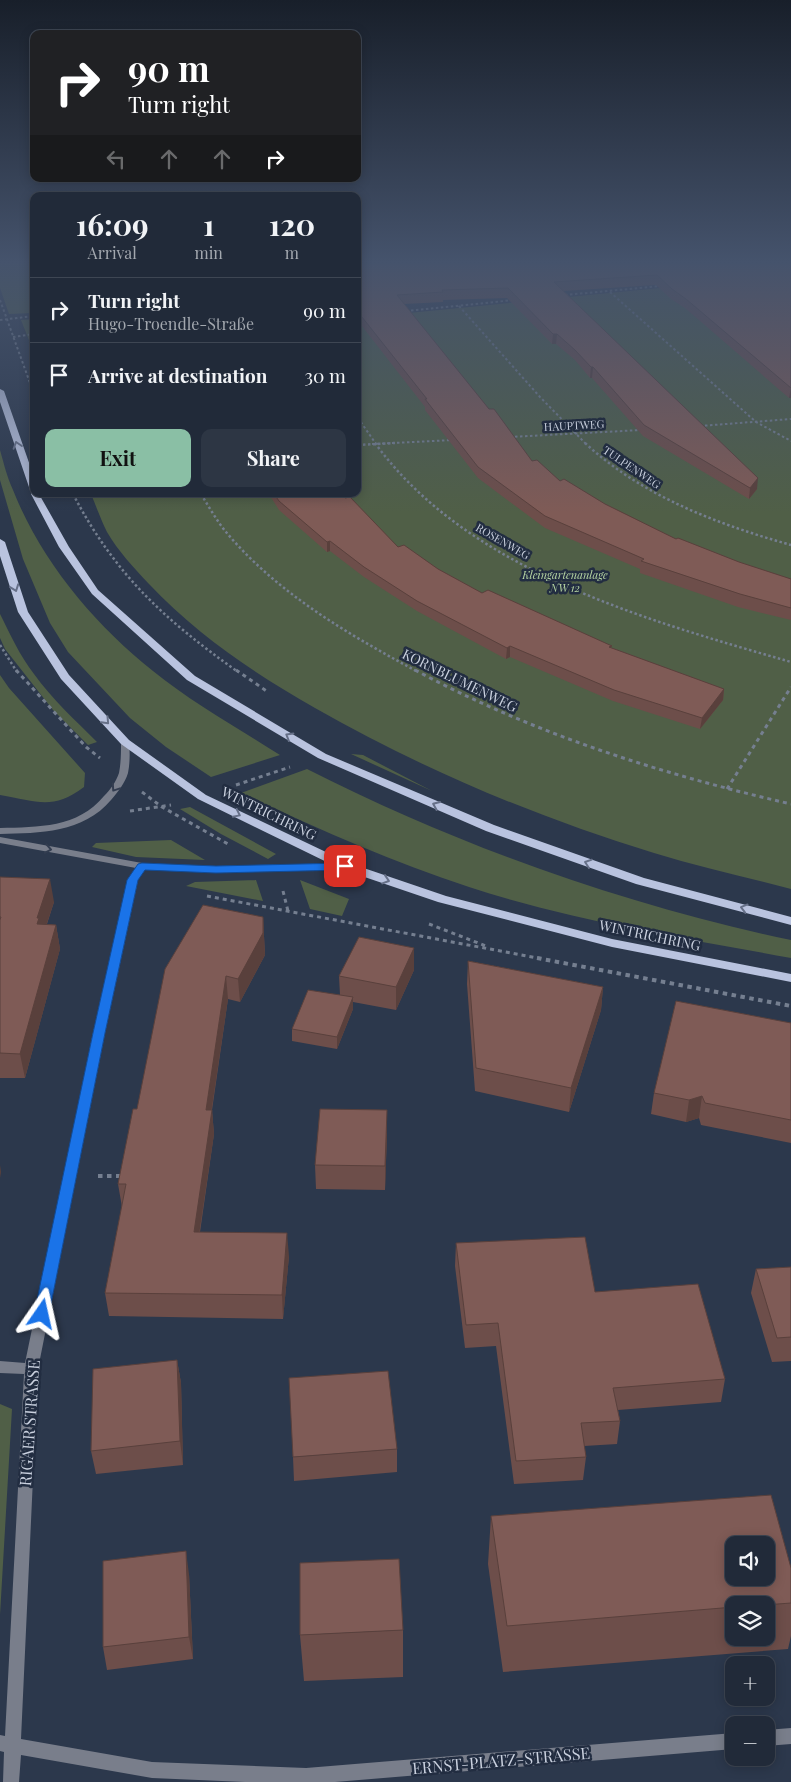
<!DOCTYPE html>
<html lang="en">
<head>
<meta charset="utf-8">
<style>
	:root { --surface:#212a39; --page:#2d3644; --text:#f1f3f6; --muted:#a2a7ae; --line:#3e4653; --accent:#8abfa5 }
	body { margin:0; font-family:"Playfair Display",serif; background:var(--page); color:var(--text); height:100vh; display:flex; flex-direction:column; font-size:19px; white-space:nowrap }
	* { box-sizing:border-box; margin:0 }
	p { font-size:16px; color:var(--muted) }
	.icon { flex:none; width:28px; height:28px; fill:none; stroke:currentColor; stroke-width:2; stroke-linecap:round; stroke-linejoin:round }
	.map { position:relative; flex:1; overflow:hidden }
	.side { position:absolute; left:30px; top:192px; width:331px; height:305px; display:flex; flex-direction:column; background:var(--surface); border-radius:10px; box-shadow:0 2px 12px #0003,0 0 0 1px var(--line) }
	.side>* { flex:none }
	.guide { position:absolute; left:30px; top:30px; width:331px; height:152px; border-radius:10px; box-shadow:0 2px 12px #0003,0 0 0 1px var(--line); background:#202124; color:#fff; overflow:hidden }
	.fabs { position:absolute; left:725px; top:1536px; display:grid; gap:10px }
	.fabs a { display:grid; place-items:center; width:50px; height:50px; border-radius:10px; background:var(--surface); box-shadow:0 2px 12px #0003,0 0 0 1px var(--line); font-size:25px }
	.pin { position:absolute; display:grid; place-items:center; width:42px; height:42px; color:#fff; margin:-21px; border-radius:10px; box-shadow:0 2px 8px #0006 }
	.me { position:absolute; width:55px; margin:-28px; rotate:11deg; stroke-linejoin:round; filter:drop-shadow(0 0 4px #0008) }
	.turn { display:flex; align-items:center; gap:18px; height:105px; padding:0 15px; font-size:22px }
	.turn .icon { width:65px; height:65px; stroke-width:2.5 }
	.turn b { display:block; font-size:35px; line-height:42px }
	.lanes { display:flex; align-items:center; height:48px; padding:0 15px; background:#0003; justify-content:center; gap:25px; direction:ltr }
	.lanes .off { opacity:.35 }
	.eta { display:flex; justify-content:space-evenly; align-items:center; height:85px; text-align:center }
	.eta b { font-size:30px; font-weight:700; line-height:35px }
	.button { display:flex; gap:10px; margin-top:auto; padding:10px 15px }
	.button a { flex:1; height:58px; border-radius:10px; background:var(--accent); color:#111; font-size:20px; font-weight:700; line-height:58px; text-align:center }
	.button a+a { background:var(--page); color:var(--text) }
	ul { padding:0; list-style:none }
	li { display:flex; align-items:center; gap:15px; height:65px; padding:0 15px; border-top:1px solid var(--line) }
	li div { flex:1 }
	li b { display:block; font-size:19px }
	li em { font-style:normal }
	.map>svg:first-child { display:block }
	.green { fill:#505f47 }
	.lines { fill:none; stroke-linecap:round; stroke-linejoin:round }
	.path-far3 { stroke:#757f90; stroke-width:2; stroke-dasharray:2.5 2.5; stroke-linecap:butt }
	.path-far2 { stroke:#757f90; stroke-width:2.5; stroke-dasharray:2.5 2.5; stroke-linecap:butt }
	.path-far1 { stroke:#757f90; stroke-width:3; stroke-dasharray:4 4; stroke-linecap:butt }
	.path { stroke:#757f90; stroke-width:4; stroke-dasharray:4.5 4.5; stroke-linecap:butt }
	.street { fill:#797e8b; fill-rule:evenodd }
	.primary { fill:#b9c3df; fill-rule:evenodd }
	.path-bridge { stroke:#757f90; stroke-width:2; stroke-dasharray:2.5 2.5; stroke-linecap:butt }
	.wall { fill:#6d4e4a; fill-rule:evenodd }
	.shaded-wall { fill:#59403c }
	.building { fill:#7f5b56; stroke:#59403c; fill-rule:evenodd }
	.oneway { stroke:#667088 }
	.oneway2 { stroke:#333d50 }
	.route { fill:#1a73e8; stroke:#114b97 }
	.labels { text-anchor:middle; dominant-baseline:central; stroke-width:5; stroke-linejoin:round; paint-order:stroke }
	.far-street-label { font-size:11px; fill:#cad1df; stroke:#222d41 }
	.far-park-label { font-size:11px; font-style:italic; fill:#b7d6a3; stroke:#222d41 }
	.street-label { font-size:14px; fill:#cad1df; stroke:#222d41 }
	.near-street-label { font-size:16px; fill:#cad1df; stroke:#222d41 }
</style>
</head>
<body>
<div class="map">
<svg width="791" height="1782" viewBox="0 0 791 1782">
	<rect width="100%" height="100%" fill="#2c384c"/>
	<path class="green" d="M0,264H34V313L9,314L0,288Z
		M791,275V889C746,877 699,867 654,853C536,817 422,769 315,708C254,673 197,635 149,584C134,568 118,551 107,532C101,520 96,506 91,494H358V318Z
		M34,319V353L21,320Z
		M0,450C4,464 7,477 13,490C41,561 94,624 153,671C191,702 238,728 280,755L211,777L166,747L130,718L68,652L50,623L23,559L0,480Z
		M0,614C10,634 20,656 34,674C52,699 75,720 97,742L88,745L53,710L5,649L0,638Z
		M0,675L9,688L85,773L84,787C52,811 37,801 0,795Z
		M351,754L363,755L432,791Z
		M307,769C459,846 624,905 791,940V958C683,938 573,921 469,887C390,861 315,828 241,793Z
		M190,807L276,854L268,859L221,834L180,809Z
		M171,840L205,860L136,857L92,847L96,843Z
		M256,880L263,901L186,886L195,882Z
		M300,880L349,899L342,916L310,909Z
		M0,1404L12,1409L0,1615Z"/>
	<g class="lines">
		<path class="path-far3" d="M610,292L756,422L791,441
			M565,295L661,286
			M0,300L34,394
			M459,306L540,397L586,444
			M406,311L514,300
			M13,337L34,334
			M358,418L376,444
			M700,426L791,419
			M510,437L641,430
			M372,444L452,440"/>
		<path class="path-far2" d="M375,443C468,571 646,620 791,662
			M585,443C642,496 717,524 791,545
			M358,445L395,443
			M73,494C116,576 164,619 238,672
			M201,494C209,507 217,521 226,532C278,594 348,634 418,672
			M0,645L17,672"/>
		<path class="path-far1" d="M16,670L86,747L100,758
			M236,670L268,692
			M415,670C534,734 661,774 791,804
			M236,785L290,767
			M727,789L791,687
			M142,792L162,807L228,844
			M130,811L171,805
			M283,891L288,911
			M207,896L543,959
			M429,924L486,946"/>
		<path class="path" d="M537,958L791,1006
			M98,1176H122"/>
		<path class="street" d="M125,739L129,742C130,752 130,763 128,773C125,783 118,792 111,800C83,833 40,833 0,834V828C38,827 78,828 104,796C110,790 116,782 119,773C121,763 121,752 121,742Z
			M0,837L142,863L216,867L345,863L350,866L345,869L216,873L145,869L138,880L105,1033L38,1369L21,1739L152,1762L306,1768L734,1733V1749L335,1782H245L152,1778L21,1755L19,1782H3L4,1752L0,1751V1735L5,1736L24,1374L0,1373V1361L25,1363L93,1033L128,880L136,868L0,843Z
			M791,1728V1744L766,1746V1730Z"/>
		<path class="primary" d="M0,389L4,391L34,477V494H39L69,547L98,590L195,676L326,754L494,825L644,878L791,917V925L636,884L486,831L318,758L187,680L92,594L59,547L31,494L32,492L30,490L0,402Z
			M0,539L5,542L28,612L69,675L129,740L206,795L349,863L446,896L612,939L791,974V982L612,947L438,902L341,869L198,799L121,744L61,679L18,612L0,556Z"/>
		<path class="path-bridge" d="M0,320L34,316"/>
	</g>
	<path class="wall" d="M358,264H791V398H789L685,308L671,299L656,285L563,291L757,489L749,499L643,436L592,378H590L575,360L556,344H552L507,298L443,300V302L404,304L489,409L532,461L560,481L605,504L676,539L739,562L791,579V620L738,607L640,573V569L545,528L478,478L425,410V407L358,321Z
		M269,494H342L345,498L398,547L482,593L612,648L724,689L723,700L700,729L613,701L510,657L506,659L417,611L364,577L330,551L327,552L279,510Z
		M0,877L54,902L47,924L56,925L60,949L25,1078H0Z
		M263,917L265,955L240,1002L228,999L212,1110L214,1134L200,1232L289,1256L283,1319L109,1316L105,1293L122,1207L118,1184L137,1109Z
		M468,961L603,987L601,1010L569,1112L475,1091L467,984Z
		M414,970L396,1010L353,1002V1009L337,1049L292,1041V1029L340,995L339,976Z
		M791,1023V1143L701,1125L699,1118L686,1122L651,1114L654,1093Z
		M387,1133L385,1190L316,1189L315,1165Z
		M456,1243L595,1292L725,1379L721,1402L618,1410L620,1421L617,1444L584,1446L586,1457L583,1480L514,1484L496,1346L465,1348L455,1266Z
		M791,1267V1361L772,1362L751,1293L756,1269Z
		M177,1360L181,1383L183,1465L96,1474L91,1451Z
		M397,1449V1472L294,1481L293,1457Z
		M491,1516L791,1568V1636L788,1649L503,1672L488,1564ZM734,1605H766V1638H734Z
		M189,1574L193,1659L107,1670L103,1647Z
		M403,1630V1677L304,1681L300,1635Z"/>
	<path class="shaded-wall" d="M553,334H557L556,344H552Z
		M591,367H593L592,378H590Z
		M791,388V398H789Z
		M758,478L757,489L749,499L750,488Z
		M330,541V551L327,552V542Z
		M510,646V657L506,659L507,648Z
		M724,689L723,700L700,729L702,718Z
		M50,879L54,902L42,938L37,924V918Z
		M263,917L265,955L240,1002L238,979Z
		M56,925L60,949L25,1078L20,1054Z
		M414,948V970L396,1010V987Z
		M226,976L228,999L208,1134L206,1110Z
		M603,987L601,1010L569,1112L571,1088Z
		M353,997V1009L337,1049V1037Z
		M702,1096L699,1118L686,1122L689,1100Z
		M212,1110L214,1134L196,1255L194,1232Z
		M387,1110V1133L385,1190V1166Z
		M0,1165L1,1172L0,1178Z
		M287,1233L289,1256L283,1319L282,1295Z
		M177,1360L181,1383L183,1465L180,1441Z
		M186,1551L189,1574L193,1659L189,1637Z"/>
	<path class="building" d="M358,264H791V388L686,299L672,289L657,275L554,282L758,478L750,488L644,425L593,367H591L575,350L557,334H553L508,288L442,290L443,292L397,295L489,409H494L532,461L537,460L560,481L564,479L605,504L676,539L678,538L739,562L791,579V608L740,594L641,561L644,559L545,516L478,467L425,399H427L358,312Z
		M274,494H342L345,498L350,497L398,547L404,545L438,569L482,593L488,590L612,646L609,647L724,689L702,718L614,690L510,646L507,648L417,601L364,567L330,541L327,542L279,501Z
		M0,877L50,879L37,918H39L37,924L56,925L20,1054L0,1053V920L1,917H0Z
		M203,905L263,917V933L238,979L226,976L206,1110H212L194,1232L287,1233L282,1295L105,1293L126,1184H118L133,1109H137L165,969Z
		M359,937L414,948L396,987L339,976Z
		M468,961L603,987L571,1088L476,1068Z
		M308,990L353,997L337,1037L292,1029Z
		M676,1001L791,1023V1120L705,1103L702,1096L689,1100L654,1093Z
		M320,1109L387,1110L385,1166L315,1165Z
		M585,1237L595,1292L698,1284L725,1379L613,1388L620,1421L581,1423L586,1457L516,1461L498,1323L466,1325L456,1243Z
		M791,1267V1337L777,1338L756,1269Z
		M177,1360L180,1441L91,1451L93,1369Z
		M388,1371L397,1449L293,1457L289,1378Z
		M771,1495L791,1568V1603L765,1605H734V1607L507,1626L491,1516ZM734,1545H766V1578H734Z
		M186,1551L189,1637L103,1647V1561Z
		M399,1559L403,1630L300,1635V1563Z"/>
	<defs><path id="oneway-chevron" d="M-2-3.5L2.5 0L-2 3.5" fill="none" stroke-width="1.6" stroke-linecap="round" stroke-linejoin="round" transform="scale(1.25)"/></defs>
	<g class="oneway">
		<use href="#oneway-chevron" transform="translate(17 445) rotate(-108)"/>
		<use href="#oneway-chevron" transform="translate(15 588) rotate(70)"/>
		<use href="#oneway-chevron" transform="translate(106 721) rotate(47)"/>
		<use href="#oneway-chevron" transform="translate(289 736) rotate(-149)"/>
		<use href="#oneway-chevron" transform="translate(436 805) rotate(-157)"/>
		<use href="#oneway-chevron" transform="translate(237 814) rotate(26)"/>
		<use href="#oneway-chevron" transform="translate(588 863) rotate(-161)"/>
		<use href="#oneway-chevron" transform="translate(386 880) rotate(18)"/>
		<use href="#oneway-chevron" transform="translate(744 908) rotate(-165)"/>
	</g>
	<g class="oneway2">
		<use href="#oneway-chevron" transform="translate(115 788) rotate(124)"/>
		<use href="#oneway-chevron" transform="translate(48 849) rotate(11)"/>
	</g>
	<linearGradient id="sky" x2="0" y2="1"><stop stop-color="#181f2a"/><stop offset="0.51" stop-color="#45536c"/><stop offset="1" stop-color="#45536c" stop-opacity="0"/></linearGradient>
	<rect width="791" height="513" fill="url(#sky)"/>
	<path class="route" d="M142,863L216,866L345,863L350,866L345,870L216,873L145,870L138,880L105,1033L49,1314L47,1318L42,1320L37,1318L34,1314L93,1033L127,880L138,864Z"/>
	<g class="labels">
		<g class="far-street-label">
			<text transform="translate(574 425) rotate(-3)">HAUPTWEG</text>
			<text transform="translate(632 467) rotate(34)">TULPENWEG</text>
			<text transform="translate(503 541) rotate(30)">ROSENWEG</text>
		</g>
		<g class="far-park-label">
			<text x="565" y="574">Kleingartenanlage<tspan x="565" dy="13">NW 12</tspan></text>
		</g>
		<g class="street-label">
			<text transform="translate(460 680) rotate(26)">KORNBLUMENWEG</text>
			<text transform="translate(269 813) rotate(26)">WINTRICHRING</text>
			<text transform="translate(650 935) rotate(12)">WINTRICHRING</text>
		</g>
		<g class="near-street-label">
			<text transform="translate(29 1423) rotate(-86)">RIGAER STRASSE</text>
			<text transform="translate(501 1760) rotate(-5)">ERNST-PLATZ-STRASSE</text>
		</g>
	</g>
</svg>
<div class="fabs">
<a><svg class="icon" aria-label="sound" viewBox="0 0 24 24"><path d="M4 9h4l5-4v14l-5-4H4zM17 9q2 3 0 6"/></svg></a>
<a><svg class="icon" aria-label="layers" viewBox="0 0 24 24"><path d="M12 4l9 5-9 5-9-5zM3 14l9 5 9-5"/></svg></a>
<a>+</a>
<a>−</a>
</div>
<div class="pin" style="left:345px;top:866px;background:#d93025"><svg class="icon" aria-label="arrive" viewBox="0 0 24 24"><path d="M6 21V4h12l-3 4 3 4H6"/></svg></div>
<svg class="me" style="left:42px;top:1314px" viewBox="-20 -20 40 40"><path d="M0-17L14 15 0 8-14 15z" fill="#1a73e8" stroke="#fff" stroke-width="4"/></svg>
<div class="guide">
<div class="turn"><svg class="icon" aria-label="right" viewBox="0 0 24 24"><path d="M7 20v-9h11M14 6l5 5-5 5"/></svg><div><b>90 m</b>Turn right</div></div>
<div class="lanes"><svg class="icon off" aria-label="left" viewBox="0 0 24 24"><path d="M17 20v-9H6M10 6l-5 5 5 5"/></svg><svg class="icon off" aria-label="ahead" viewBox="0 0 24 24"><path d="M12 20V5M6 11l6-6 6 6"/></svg><svg class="icon off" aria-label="ahead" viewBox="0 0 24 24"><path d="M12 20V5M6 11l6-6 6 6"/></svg><svg class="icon" aria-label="right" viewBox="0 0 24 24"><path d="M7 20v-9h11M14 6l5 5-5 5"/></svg></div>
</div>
<section class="side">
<div class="eta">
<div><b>16:09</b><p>Arrival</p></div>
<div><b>1</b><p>min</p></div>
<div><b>120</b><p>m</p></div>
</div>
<ul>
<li><svg class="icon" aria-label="right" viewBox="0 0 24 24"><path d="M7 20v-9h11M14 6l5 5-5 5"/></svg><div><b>Turn right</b><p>Hugo-Troendle-Straße</p></div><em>90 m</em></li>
<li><svg class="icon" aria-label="arrive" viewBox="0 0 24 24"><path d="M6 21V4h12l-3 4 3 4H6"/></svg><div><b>Arrive at destination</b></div><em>30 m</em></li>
</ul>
<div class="button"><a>Exit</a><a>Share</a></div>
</section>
</div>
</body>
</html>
